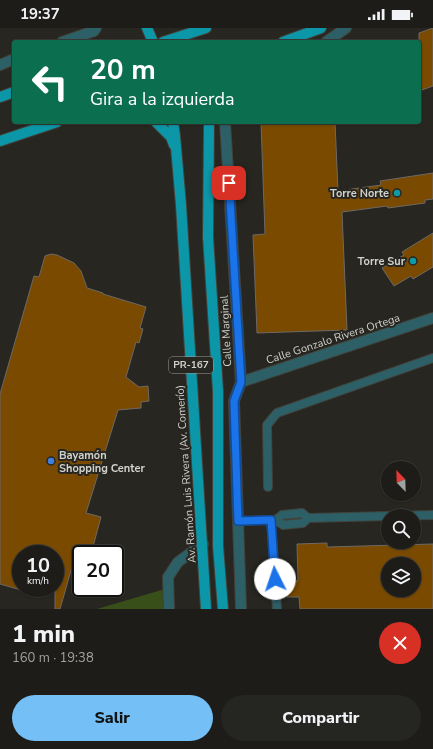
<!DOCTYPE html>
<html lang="es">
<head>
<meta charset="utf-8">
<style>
	:root { --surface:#1d1c18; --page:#252521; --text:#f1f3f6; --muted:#a0a1a2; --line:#3b3a37; --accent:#74c0f6 }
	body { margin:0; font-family:"Nunito Sans",sans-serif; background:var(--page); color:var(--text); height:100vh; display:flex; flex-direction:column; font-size:15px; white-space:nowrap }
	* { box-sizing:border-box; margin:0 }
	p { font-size:13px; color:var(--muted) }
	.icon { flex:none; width:22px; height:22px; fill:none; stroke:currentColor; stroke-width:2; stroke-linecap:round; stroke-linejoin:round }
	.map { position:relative; height:581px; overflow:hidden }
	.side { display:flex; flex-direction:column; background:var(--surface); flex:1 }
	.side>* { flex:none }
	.guide { position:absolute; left:12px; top:12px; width:409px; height:84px; border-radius:4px; box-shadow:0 1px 3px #0004,0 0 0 1px var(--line); background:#0b6e4f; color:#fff; overflow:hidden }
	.needle { width:26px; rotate:337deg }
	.buttons { position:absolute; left:381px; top:433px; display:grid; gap:8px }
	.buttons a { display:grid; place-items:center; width:40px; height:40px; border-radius:50%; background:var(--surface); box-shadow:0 1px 3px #0004,0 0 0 1px var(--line); font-size:20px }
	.speed { position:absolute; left:12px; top:517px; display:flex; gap:8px; font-size:20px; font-weight:700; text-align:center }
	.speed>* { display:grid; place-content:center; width:52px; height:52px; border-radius:50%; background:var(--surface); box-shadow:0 1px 3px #0004,0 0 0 1px var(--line); line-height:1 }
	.speed small { font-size:10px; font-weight:400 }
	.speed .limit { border:2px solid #111; border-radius:6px; background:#fff; color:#111 }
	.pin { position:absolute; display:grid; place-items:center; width:34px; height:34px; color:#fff; margin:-17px; border-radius:8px; box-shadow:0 2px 6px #0006 }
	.me { position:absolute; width:44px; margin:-22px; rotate:356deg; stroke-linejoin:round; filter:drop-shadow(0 0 3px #0008) }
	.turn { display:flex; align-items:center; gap:14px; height:84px; padding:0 12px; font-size:18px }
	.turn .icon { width:52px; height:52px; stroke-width:2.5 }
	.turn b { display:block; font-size:28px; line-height:34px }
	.round { display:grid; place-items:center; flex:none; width:42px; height:42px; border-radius:21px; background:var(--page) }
	.overview { display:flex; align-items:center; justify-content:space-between; height:68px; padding:0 12px }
	h1 { font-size:24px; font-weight:800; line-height:30px }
	.cta { display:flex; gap:8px; margin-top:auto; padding:8px 12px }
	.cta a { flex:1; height:46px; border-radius:24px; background:var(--accent); color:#111; font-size:16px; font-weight:800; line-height:46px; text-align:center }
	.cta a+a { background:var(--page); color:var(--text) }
	.status { display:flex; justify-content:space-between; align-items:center; height:28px; padding:0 20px; background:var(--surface); direction:ltr }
	.status svg { height:11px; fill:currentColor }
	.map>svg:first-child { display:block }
	.green { fill:#394f1a }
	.building { fill:#794a00; stroke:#6f6964; fill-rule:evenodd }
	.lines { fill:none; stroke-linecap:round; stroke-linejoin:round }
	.service-casing { stroke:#42423c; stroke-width:10 }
	.minor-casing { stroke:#42423c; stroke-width:12 }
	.primary-casing { stroke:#42423c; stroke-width:12 }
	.service { stroke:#2d5f67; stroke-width:8 }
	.minor { stroke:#2d5f67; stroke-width:10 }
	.primary { stroke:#0c97a8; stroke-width:10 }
	.route-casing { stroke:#114b97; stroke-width:10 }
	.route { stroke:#1a73e8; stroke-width:7 }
	.culture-dot { fill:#0f9aa8; stroke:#272620; stroke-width:1.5 }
	.shop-dot { fill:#3f7fe0; stroke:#272620; stroke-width:1.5 }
	.labels { text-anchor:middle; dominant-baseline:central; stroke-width:4; stroke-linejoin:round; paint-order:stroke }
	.shield { fill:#272620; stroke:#9f9e9a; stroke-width:1 }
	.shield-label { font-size:10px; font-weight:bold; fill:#d2d2ce }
	.poi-label { font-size:11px; font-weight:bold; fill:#d2d2ce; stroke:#272620; text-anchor:end }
	.street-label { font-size:11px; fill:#d2d2ce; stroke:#272620 }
</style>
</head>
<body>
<div class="status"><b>19:37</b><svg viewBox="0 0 49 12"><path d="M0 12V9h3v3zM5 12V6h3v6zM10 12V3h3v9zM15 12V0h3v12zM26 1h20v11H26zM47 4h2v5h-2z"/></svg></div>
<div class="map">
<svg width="433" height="581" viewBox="0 0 433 581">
	<rect width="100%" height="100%" fill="#272620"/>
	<path class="green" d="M165,561V581H97Z"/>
	<path class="building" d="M433,0V58L419,63V5Z
		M261,94H335L338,163L381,157L380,153L433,145V171L425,172V175L388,180L387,178L342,184L347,302L257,305L253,207L265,206Z
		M433,205V239L413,251L411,248L394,258L382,240L404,227L402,224Z
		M51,226L57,227L74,235L81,243L87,260L103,265V266L146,279L140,300L143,301L139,315L136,314L126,349L139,359L148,358L149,373L141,374V380L118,382L86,485L101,489L91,526L76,525L60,581H55V526H21V562L0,556V366L34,248L39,249L45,228Z
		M327,515V519L433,516V581H300L299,569H287V553H298L297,516ZM388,536H414V562H388Z"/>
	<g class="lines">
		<g class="service-casing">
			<path id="service" d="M268,459L267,397L277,385L433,330
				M391,488L433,487
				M308,490L388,488
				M271,492L277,581
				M238,493L276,492L282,487L302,485L308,490L303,495L283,497L276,492"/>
		</g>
		<g class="minor-casing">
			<path id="minor" d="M62,14L94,3L96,0
				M326,14L346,0
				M0,37L14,31
				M225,94L241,354L234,373L241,581
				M241,354L433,290
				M169,581L168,549L178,534L203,516"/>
		</g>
		<g class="primary-casing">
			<path id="primary" d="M147,0L153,14
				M163,14L206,0
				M283,14L321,0
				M0,69L14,64
				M156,94L171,109L174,117
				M173,94L175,108L181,177L206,581
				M209,94L208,209L218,363V518L223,581
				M0,113L57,94"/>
		</g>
		<use href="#service" class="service"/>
		<use href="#minor" class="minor"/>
		<use href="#primary" class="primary"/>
	</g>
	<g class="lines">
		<g class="route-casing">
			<path id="route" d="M229,155L241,354L234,373L238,493L271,492L275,551"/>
		</g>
		<use href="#route" class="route"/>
	</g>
	<g class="culture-dot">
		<circle cx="397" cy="165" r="4"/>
		<circle cx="413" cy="233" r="4"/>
	</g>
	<circle class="shop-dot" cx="51" cy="433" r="4"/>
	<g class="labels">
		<rect class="shield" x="169" y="329" width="44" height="16" rx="3"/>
		<g class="shield-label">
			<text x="191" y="337">PR-167</text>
		</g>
		<g class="poi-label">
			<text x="389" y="165">Torre Norte</text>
			<text x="405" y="233">Torre Sur</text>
			<text x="59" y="427" text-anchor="start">Bayamón<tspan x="59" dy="13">Shopping Center</tspan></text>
		</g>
		<g class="street-label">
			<text transform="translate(226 303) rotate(-93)">Calle Marginal</text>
			<text transform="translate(333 311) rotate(-18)">Calle Gonzalo Rivera Ortega</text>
			<text transform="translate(186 446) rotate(-94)">Av. Ramón Luis Rivera (Av. Comerío)</text>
		</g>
	</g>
</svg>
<div class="buttons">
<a><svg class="needle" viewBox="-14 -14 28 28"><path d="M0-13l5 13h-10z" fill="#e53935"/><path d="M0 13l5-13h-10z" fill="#a0a1a2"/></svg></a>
<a><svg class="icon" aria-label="search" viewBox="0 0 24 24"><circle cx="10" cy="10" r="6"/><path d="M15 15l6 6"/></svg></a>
<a><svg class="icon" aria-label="layers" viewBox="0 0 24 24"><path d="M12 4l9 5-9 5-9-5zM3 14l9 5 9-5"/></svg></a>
</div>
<div class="speed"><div>10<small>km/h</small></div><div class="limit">20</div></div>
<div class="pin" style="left:229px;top:155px;background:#d93025"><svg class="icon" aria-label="arrive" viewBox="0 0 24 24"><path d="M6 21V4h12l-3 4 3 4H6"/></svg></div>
<svg class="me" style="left:275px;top:551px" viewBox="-20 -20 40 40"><circle r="19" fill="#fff"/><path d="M0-13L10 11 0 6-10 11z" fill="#1a73e8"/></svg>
<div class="guide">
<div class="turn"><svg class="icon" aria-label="left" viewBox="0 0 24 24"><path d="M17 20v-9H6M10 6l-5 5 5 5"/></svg><div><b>20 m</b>Gira a la izquierda</div></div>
</div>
</div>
<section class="side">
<div class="overview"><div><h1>1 min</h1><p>160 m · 19:38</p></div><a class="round" style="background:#d93025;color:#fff"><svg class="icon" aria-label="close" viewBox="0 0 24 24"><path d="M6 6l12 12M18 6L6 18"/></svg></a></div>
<div class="cta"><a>Salir</a><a>Compartir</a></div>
</section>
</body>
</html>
